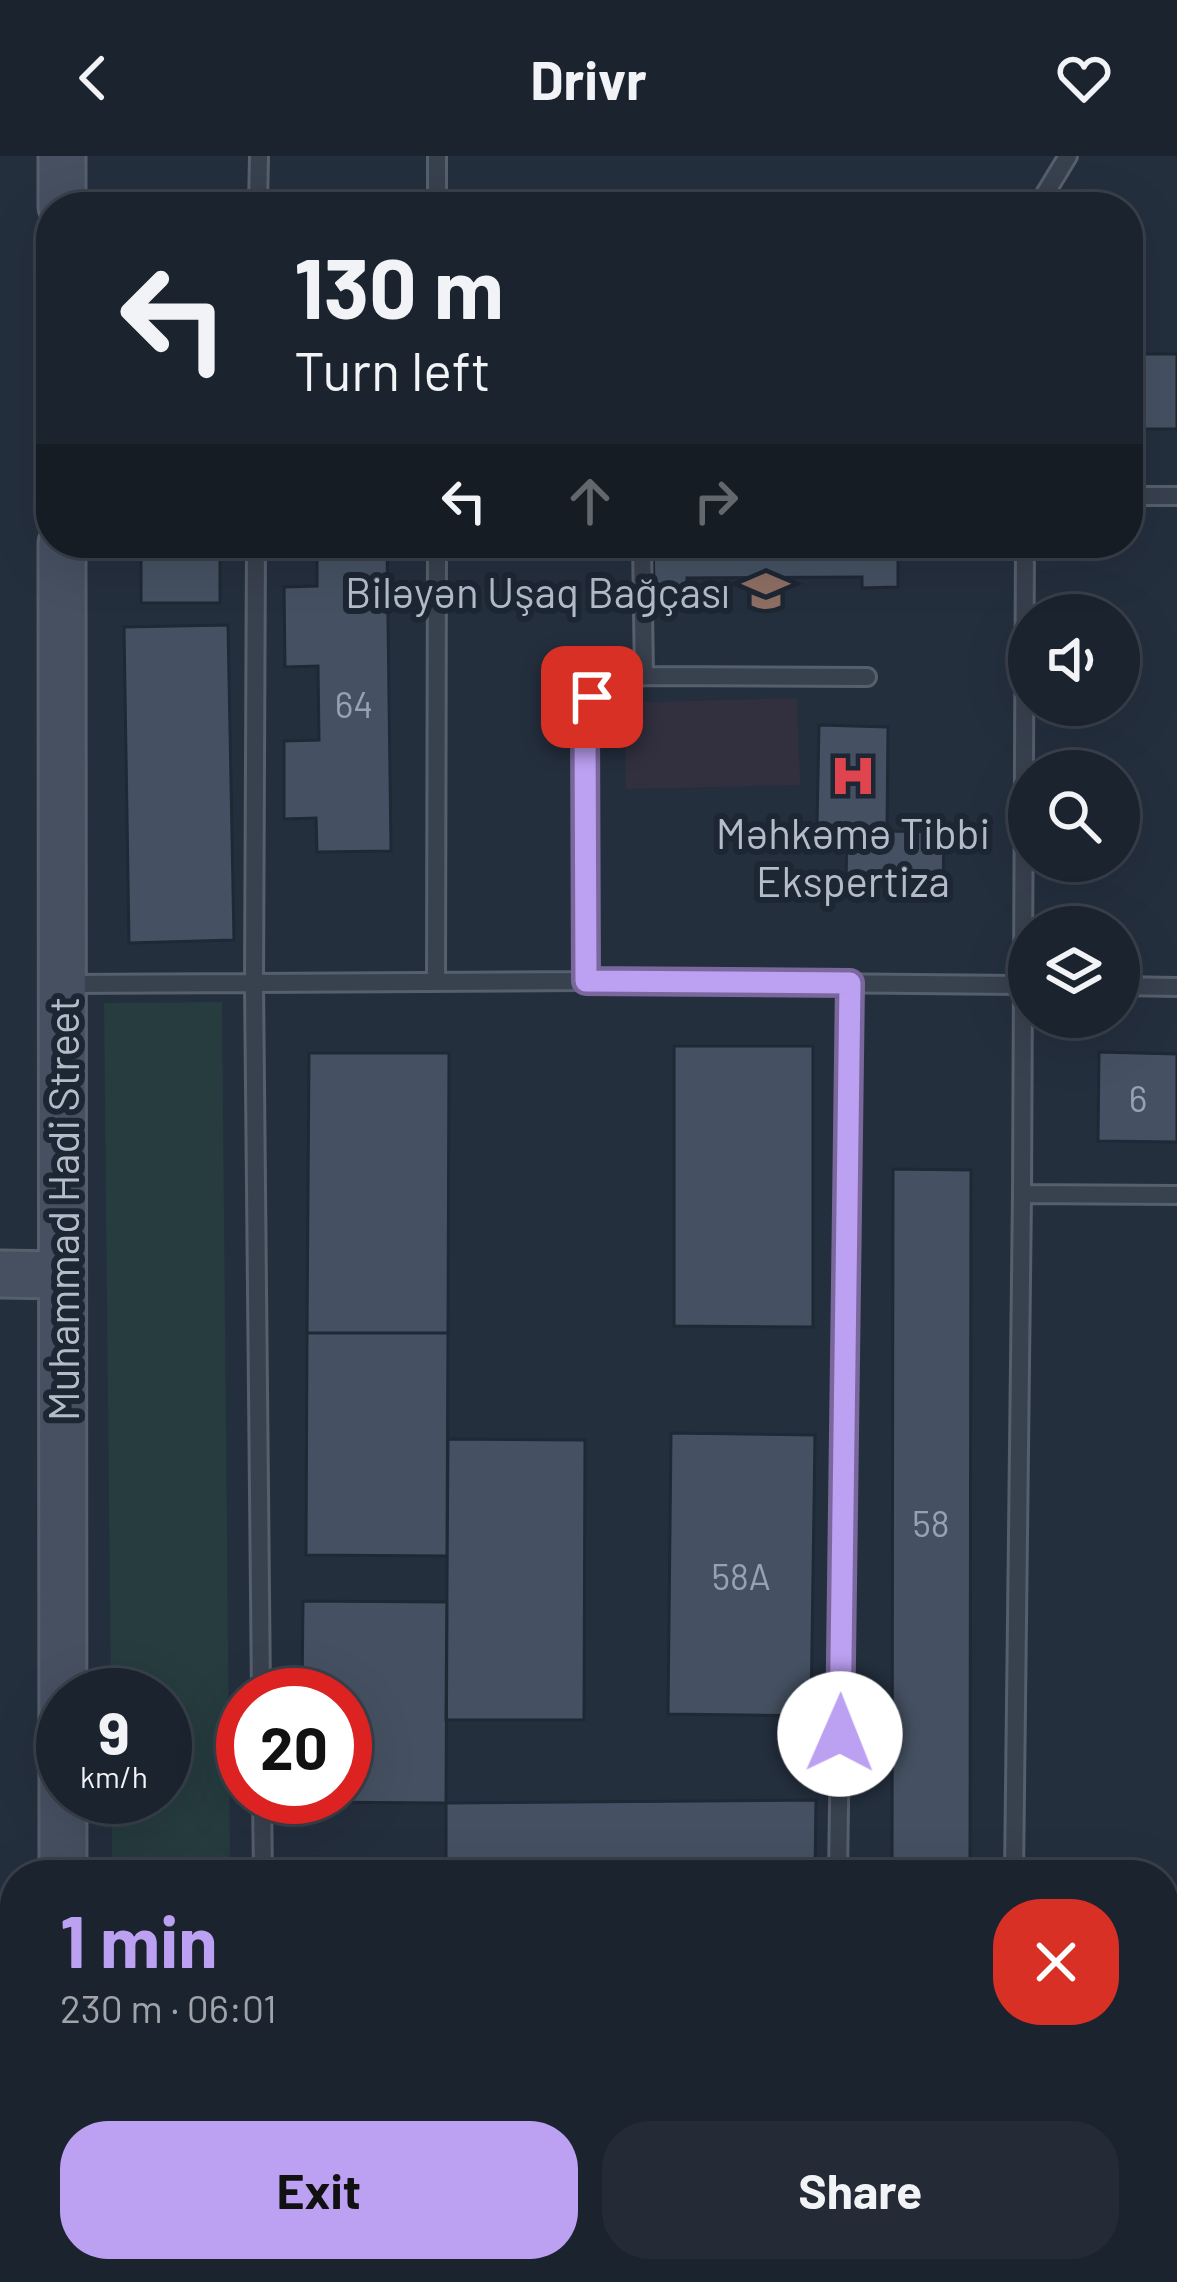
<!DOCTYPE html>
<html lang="en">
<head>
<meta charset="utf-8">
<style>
	:root { --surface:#1b232e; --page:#242b36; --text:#f1f3f6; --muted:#a0a4aa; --line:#39404a; --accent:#bca0f2 }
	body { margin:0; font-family:Barlow,sans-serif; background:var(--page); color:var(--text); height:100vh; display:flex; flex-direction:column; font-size:45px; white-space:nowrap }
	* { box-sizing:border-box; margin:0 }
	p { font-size:39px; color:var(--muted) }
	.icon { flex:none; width:66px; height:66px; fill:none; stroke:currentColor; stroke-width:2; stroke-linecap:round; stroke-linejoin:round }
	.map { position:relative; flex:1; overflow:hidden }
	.drawer { position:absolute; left:0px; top:1704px; width:1179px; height:423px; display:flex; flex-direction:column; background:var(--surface); border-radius:48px 48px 0 0; box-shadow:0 12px 48px #0002,0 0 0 3px var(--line) }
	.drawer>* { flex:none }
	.guide { position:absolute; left:36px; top:36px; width:1107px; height:366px; border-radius:48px; box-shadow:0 12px 48px #0002,0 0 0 3px var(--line); background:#1b232e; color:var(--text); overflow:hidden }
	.buttons { position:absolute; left:1008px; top:438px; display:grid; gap:24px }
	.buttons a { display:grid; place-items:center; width:132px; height:132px; border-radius:50%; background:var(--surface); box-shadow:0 12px 48px #0002,0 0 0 3px var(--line); font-size:60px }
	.speed { position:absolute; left:36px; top:1512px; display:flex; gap:24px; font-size:60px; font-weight:700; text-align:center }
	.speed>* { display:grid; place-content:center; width:156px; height:156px; border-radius:50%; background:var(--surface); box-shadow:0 12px 48px #0002,0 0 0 3px var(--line); line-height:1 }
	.speed small { font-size:30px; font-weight:400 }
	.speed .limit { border:18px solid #d22; background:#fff; color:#111 }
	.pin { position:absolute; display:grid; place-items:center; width:102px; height:102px; color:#fff; margin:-51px; border-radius:24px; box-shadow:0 6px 18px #0006 }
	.me { position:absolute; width:132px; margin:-66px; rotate:1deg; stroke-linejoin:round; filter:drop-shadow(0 0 9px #0008) }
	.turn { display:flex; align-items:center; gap:42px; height:252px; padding:0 60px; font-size:54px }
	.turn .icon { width:156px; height:156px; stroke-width:2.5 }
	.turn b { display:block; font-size:84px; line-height:102px }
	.lanes { display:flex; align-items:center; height:114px; padding:0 60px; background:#0003; justify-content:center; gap:60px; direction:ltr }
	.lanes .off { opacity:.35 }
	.round { display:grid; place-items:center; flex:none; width:126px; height:126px; border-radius:48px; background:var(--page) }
	.headline { display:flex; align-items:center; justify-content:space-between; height:204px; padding:0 60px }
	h1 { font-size:72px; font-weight:700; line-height:90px; color:var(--accent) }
	.cta { display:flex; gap:24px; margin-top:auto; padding:24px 60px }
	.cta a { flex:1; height:138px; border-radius:48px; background:var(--accent); color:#111; font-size:48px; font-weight:700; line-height:138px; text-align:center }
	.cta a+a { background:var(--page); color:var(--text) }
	header { display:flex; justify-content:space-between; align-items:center; height:156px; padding:0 60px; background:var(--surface); font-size:54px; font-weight:700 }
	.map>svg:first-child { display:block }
	.medical { fill:#32303f }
	.green { fill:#263c3f }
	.building { fill:#455162; stroke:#1f2835; stroke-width:3 }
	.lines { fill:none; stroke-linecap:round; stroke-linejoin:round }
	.lane-casing { stroke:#565f6c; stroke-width:22 }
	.secondary-casing { stroke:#565f6c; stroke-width:51 }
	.primary-casing { stroke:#414a57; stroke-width:57 }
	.lane { stroke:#38414e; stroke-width:16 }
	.secondary { stroke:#465061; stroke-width:45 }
	.primary { stroke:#56606e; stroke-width:51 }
	.route-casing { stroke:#7a689d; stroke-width:30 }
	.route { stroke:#bca0f2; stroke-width:21 }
	.labels { text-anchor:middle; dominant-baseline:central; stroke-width:12; stroke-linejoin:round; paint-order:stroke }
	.number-label { font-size:36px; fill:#98a1af }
	.poi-label { font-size:42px; fill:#b4bcc9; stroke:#1d2633; text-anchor:end }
	.street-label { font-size:42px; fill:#b4bcc9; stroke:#1d2633 }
</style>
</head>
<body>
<header><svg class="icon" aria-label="back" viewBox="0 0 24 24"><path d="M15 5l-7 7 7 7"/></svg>Drivr<svg class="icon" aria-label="heart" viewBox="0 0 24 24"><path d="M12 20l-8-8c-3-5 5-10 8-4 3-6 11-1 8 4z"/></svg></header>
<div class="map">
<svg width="1177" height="2126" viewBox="0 0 1177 2126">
	<rect width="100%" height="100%" fill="#242f3e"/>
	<path class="medical" d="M797,542L800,629L626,633L624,547Z"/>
	<path class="green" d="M222,846L230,1704L112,1705V1641H165V1539H111L104,847Z
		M667,2112H860L668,2124Z"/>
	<path class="building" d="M139,47H219V51H139Z
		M1128,198H1177V273H1128Z
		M141,387H220V447H141Z
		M317,387H387L391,695L317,696L316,662L284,663V585L319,584L318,510L285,511L284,431L317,430Z
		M653,387H898V431L862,432V421L687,422V432H654Z
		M228,469L234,784L129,787L124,471Z
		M819,569L888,571L887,675L944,676L943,731L846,729L847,670H817Z
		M674,890H813V1171L674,1170Z
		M1099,896L1177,898V986L1098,985Z
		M309,897H449L448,1177H307Z
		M893,1013L971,1014L970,1719H892Z
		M307,1177H448L447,1400L306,1399Z
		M671,1277L815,1279L811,1560L668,1558Z
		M448,1283L585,1284L584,1564H446Z
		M303,1445L447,1446L446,1647L301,1646V1641H345V1539H302Z
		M816,1644L815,1719H446V1647Z
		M393,1713V1719H303V1715Z
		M1177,1923V2016L1164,2017V1924Z"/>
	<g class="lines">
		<g class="lane-casing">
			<path id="lane" d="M258,51L259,0
				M437,51V0
				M1037,51L1068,0
				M1128,340H1177
				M256,387L254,828L261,1539
				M642,387L644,520
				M585,825V568C595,529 607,528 644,520L867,521
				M436,826L437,387
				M64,828L585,825L1029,829
				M1119,830L1177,831
				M1022,1038L1177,1039
				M262,1641L263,1719
				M838,1719L851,828
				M1014,1719L1022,1038L1025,387
				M1164,1869L1177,1868
				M1164,2052L1177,2051
				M430,2112L440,2126
				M1015,2112L1016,2126
				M1074,2126L1086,2112"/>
		</g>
		<g class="secondary-casing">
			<path id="secondary" d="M62,51V0
				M62,387L63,1719
				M0,1118L61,1119
				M297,2112L323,2126"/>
		</g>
		<g class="primary-casing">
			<path id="primary" d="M0,2099L15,2097
				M130,2112L162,2126"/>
		</g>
		<use href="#lane" class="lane"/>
		<use href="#secondary" class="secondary"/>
		<use href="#primary" class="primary"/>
	</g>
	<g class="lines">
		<g class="route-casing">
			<path id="route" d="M592,541L585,568L586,825L850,827L840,1578"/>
		</g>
		<use href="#route" class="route"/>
	</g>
	<defs>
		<g id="school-bare" transform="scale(3.6)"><path d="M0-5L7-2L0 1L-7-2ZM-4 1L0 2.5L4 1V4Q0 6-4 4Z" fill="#8d6e63" stroke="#1d2633" stroke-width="2.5" paint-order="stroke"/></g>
		<g id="hospital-bare" transform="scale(3.6)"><path d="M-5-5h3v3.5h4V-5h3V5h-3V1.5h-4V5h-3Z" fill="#e0444e" stroke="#1d2633" stroke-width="2.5" paint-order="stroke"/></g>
	</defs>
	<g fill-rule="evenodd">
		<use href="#school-bare" x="766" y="435"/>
		<use href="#hospital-bare" x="853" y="620"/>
	</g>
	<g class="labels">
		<g class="number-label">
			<text x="354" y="547">64</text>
			<text x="1138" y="941">6</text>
			<text x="931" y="1366">58</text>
			<text x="741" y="1419">58A</text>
		</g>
		<g class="poi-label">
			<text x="730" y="435">Biləyən Uşaq Bağçası</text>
			<text x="853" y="676" text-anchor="middle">Məhkəmə Tibbi<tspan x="853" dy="48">Ekspertiza</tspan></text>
		</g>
		<g class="street-label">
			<text transform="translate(62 1053) rotate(-90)">Muhammad Hadi Street</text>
		</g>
	</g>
</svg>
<div class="buttons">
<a><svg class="icon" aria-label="sound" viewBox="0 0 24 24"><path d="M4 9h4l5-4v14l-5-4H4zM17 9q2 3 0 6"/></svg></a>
<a><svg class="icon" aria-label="search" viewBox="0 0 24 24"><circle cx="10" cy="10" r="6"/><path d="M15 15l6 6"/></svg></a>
<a><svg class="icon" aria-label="layers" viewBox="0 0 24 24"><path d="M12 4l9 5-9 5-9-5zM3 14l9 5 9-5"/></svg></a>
</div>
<div class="speed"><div>9<small>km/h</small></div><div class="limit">20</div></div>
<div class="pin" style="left:592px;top:541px;background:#d93025"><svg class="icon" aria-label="arrive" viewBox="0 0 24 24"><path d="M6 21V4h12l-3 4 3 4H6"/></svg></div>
<svg class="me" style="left:840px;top:1578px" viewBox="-20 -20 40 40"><circle r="19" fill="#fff"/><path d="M0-13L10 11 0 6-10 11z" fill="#bca0f2"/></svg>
<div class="guide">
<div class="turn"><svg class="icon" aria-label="left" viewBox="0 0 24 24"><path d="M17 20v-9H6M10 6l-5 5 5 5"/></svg><div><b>130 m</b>Turn left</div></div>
<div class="lanes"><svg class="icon" aria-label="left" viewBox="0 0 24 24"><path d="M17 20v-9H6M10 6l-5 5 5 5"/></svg><svg class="icon off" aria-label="ahead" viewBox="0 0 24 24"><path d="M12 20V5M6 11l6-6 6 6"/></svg><svg class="icon off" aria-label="right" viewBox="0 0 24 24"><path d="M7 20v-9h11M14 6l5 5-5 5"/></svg></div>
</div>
<section class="drawer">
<div class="headline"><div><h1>1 min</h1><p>230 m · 06:01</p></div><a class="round" style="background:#d93025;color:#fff"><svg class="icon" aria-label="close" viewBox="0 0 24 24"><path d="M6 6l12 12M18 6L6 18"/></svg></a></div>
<div class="cta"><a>Exit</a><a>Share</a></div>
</section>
</div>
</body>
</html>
